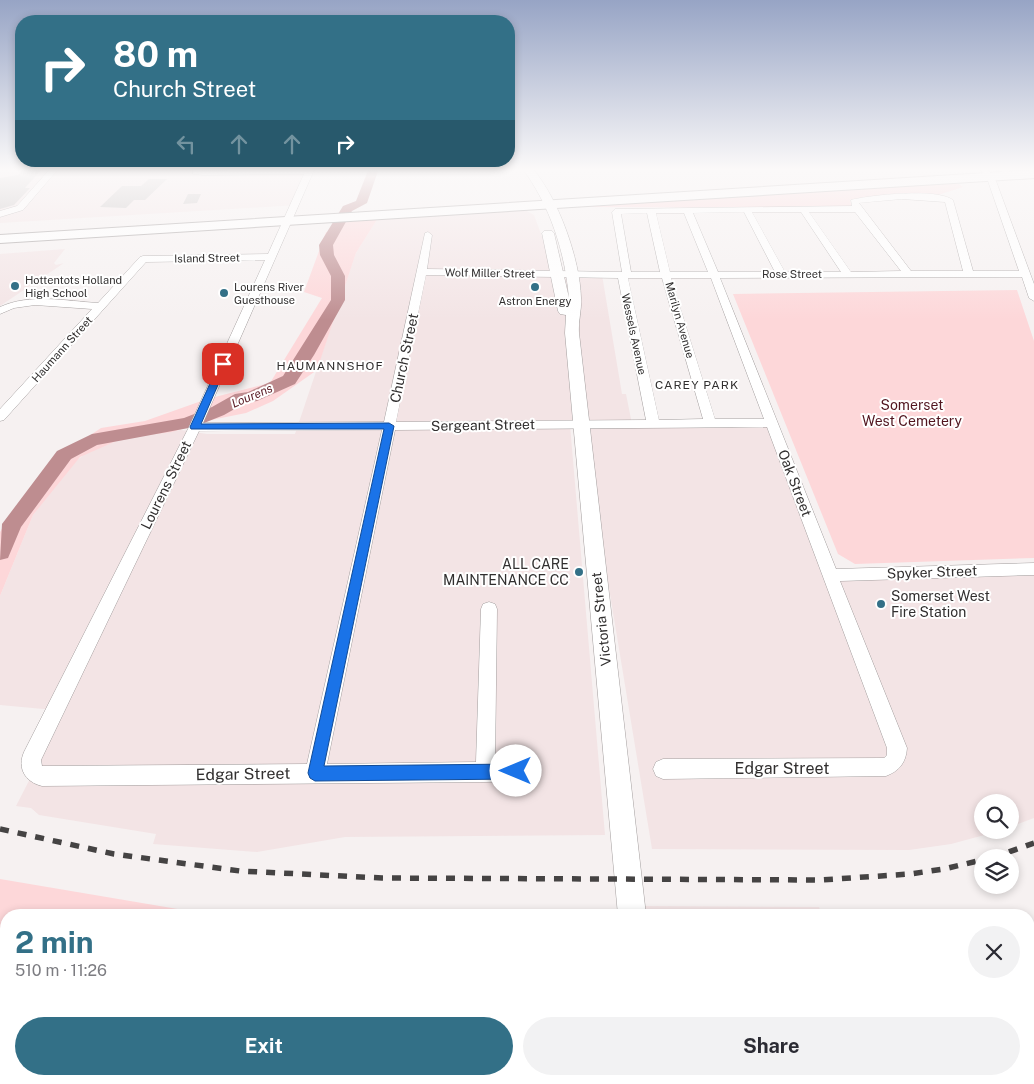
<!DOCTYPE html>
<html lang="en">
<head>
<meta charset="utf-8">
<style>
	:root { --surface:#fff; --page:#f2f2f3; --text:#2b2b33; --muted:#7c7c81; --accent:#337087 }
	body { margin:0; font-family:"Public Sans",sans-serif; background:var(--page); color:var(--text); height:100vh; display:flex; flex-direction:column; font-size:19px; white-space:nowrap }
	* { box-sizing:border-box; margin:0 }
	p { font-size:16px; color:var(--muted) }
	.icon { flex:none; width:28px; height:28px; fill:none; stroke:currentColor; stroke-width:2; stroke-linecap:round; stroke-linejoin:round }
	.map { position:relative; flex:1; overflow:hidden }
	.details { position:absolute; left:0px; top:909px; width:1035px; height:176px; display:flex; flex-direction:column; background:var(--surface); border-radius:20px 20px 0 0; box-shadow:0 2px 8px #0003 }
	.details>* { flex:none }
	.hud { position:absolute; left:15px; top:15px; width:500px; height:152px; border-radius:20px; box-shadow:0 2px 8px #0003; background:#337087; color:#fff; overflow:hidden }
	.fabs { position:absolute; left:974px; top:794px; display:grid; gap:10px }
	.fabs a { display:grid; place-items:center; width:45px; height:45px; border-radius:50%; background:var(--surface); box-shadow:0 2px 8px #0003; font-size:25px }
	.pin { position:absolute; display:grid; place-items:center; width:42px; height:42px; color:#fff; margin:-21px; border-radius:10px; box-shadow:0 2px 8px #0006 }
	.me { position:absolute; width:55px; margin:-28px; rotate:270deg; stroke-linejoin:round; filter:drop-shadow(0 0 4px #0008) }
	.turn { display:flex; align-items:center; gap:18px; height:105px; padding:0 15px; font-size:22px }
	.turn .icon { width:65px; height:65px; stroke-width:2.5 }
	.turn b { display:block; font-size:35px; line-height:42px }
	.lanes { display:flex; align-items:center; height:48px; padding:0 15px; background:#0003; justify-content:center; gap:25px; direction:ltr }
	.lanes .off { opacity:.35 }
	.round { display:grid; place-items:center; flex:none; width:52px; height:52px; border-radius:26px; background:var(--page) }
	.overview { display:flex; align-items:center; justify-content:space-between; height:85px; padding:0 15px }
	h1 { font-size:30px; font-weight:700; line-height:38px; color:var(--accent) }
	.button { display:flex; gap:10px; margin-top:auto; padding:10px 15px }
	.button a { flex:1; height:58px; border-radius:30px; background:var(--accent); color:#fff; font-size:20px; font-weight:700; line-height:58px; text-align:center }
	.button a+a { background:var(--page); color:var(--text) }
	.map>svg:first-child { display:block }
	.built { fill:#f3e4e5 }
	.green { fill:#fdd7d9 }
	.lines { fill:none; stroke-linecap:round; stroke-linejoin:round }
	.river { fill:#be8d90; fill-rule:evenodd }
	.building { fill:#c1bcbc }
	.minor-casing { stroke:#a39e9e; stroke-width:1 }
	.major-casing { stroke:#a39e9e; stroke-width:1 }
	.highway-casing { stroke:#a39e9e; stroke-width:2 }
	.minor { fill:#fff; fill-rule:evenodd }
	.major { fill:#fff; fill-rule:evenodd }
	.highway { fill:#fff; fill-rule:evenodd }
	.rail { stroke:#454343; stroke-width:5.5; stroke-dasharray:9 9; stroke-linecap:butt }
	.route { fill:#1a73e8; stroke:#114b97 }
	.poi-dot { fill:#337087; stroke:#fff; stroke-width:2 }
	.labels { text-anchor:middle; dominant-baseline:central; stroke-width:4; stroke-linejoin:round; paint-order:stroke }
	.far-street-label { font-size:11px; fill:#312f2f; stroke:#fff }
	.far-poi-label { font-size:11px; fill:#312f2f; stroke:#fff; text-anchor:start }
	.far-neighbourhood-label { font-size:12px; letter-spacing:1px; fill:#312f2f; stroke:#fff }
	.far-water-label { font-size:12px; font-style:italic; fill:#5a1d26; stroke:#fff }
	.street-label { font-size:14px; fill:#312f2f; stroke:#fff }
	.park-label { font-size:14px; fill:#51151f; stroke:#fff }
	.poi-label { font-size:14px; fill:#312f2f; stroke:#fff; text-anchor:end }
	.near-street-label { font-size:16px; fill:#312f2f; stroke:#fff }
</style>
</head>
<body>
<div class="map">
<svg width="1034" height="1084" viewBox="0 0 1034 1084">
	<rect width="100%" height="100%" fill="#f6f1f1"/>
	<path class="built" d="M0,168H314L298,205L0,223Z
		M523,209L534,215L552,264L553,274L602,275L622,394H626L632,424L770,425L831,576L1034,569V818L1010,827V802H982V830H1003L951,844L909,850L652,849L582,424L570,425L605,835L345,837L257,852L153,844L156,834L39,815L31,808L16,806L65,711L0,705V596L33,515L71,465L86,453L123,438L181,430L207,434H295L356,253L378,218Z
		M65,249L54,263L56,265L64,263L0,306V254Z
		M632,906L819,907L822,915H633Z
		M648,1079H867L869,1084H649Z"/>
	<path class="green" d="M956,182L963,187L938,195L850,200L852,208L583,207Z
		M378,218L356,253L317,370L273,401L246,413L211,420L172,432L123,438L80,457L33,515L0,596V532L10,516L56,458L101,428L145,421L207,399L270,383L322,298L304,292L326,232H329L334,221Z
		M1017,290L1034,341V558L855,564L838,554L733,294Z
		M0,879L213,915H6V1079H225L224,1084H0Z
		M521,1079H599V1084H521Z"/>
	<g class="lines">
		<path class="river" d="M369,168H379L367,203L352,211L333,245L334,255L345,276V300L314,355L295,384L257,401L245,403L224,415L194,427L97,445L71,459L21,527L8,558L0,560L2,524L57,451L92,434L184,418L212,407L235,394L248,392L283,376L331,300V276L320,255L319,245L343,206L356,201Z"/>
	</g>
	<path class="building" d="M25,168H43L25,188H30L14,205L0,209V178L18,175Z
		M149,179H167L145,200H134L126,208L100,207L122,186H141Z
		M188,194H201L197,203L183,204Z"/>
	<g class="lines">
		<g class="minor-casing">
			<path id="minor" d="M51,168H59L23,210L0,217V211L17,206Z
				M193,168H201L200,170L203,171L315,168L203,423L384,422L425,233L428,232L432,235L427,269L622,272L612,212L615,209L852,206L851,200C871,195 937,188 953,200L973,271H1019L988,181L979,168H987L996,181L1034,284V301L1029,298L1022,277L720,278L836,569L1034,563V575L840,581L907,748C906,763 899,771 886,776L663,779L656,776L653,769L656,762L663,759L884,758L887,755V748L767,427L395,430L327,764L476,762L481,609L483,604L489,602L495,604L497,609L495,762L531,761L538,764L541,771L538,778L531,781L485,782L42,786C25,782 17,768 24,752L189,427L265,260L146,262L4,420L0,421V409L92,309L35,305L14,308L0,314V307C30,293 66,301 98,303L140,257L143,256L268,254L304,174L203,175L193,174ZM902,199L945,202L963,271H911L859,203ZM744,212L775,272H718L693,213ZM752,212H801L841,272H785ZM809,212H855L901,271L851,272ZM647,213L660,272H631L621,214ZM656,213H684L708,272H670ZM426,275L618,278L646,420L396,422ZM628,278H662L703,419L659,420ZM671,278H711L764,419H715ZM382,430L307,764L42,766L41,760L199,431Z
				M992,168H1004L1010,171L1006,173Z
				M1029,1069L1032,1070L1034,1084H1012L1010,1079H1029Z
				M248,1079H274L273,1084H247Z"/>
		</g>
		<g class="major-casing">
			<path id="major" d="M522,168H532C558,197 580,259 581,298C582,309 578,321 579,333L646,915H618L565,333L566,315L560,314L558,311L542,233L544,231H552L554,233L569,298C565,252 550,205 522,168Z
				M632,1079H664L665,1084H633Z"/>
		</g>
		<g class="highway-casing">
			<path id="highway" d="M1034,170V178L0,243V235Z"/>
		</g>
		<use href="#minor" class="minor"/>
		<use href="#major" class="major"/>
		<use href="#highway" class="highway"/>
		<path class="rail" d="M0,829L114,854L240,871L382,878L820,880L910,874L944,869L982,860
			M992,858L1034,843"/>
	</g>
	<linearGradient id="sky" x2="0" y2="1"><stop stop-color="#97a4c5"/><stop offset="0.53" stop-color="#fbf9f9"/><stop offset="1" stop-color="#fbf9f9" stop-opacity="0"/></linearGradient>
	<rect width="1034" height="320" fill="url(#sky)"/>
	<path class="route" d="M223,361L227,364L201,424L389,423L394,426L324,766L516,764L521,766L523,771L521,776L516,779L315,781L310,778L308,773L384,429H191L190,427L219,364Z"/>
	<g class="poi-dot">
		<circle cx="15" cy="286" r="5"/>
		<circle cx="535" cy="287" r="5"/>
		<circle cx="224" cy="293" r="5"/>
		<circle cx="579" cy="572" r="5"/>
		<circle cx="881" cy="604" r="5"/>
	</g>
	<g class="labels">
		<g class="far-street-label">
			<text transform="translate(207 258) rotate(-1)">Island Street</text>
			<text transform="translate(490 273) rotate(1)">Wolf Miller Street</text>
			<text x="792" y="274">Rose Street</text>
			<text transform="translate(680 320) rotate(74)">Marilyn Avenue</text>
			<text transform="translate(634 334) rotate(78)">Wessels Avenue</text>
			<text transform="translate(62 349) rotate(-48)">Haumann Street</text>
		</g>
		<g class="far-poi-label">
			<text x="25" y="280">Hottentots Holland<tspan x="25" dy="13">High School</tspan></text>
			<text x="234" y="287">Lourens River<tspan x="234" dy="13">Guesthouse</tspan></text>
			<text x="535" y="301" text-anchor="middle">Astron Energy</text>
		</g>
		<g class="far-neighbourhood-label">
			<text x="330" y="366">HAUMANNSHOF</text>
			<text x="697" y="385">CAREY PARK</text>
		</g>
		<g class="far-water-label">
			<text transform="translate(252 396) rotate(-23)">Lourens</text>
		</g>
		<g class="street-label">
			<text transform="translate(404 358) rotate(-78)">Church Street</text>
			<text transform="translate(483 425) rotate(-1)">Sergeant Street</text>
			<text transform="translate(795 483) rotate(69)">Oak Street</text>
			<text transform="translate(166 485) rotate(-64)">Lourens Street</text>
			<text transform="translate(932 572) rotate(-2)">Spyker Street</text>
			<text transform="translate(601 619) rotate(-96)">Victoria Street</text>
		</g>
		<g class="park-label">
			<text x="912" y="405">Somerset<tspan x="912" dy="16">West Cemetery</tspan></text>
		</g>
		<g class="poi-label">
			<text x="569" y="564">ALL CARE<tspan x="569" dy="16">MAINTENANCE CC</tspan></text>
			<text x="891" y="596" text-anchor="start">Somerset West<tspan x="891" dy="16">Fire Station</tspan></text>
		</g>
		<g class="near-street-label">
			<text x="782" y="768">Edgar Street</text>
			<text transform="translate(243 774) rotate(-1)">Edgar Street</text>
		</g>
	</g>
</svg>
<div class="fabs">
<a><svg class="icon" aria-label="search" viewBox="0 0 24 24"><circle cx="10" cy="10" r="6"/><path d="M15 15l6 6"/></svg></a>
<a><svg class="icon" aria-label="layers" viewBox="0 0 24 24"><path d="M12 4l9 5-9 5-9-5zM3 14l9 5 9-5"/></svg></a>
</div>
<div class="pin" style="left:223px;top:364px;background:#d93025"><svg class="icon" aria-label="arrive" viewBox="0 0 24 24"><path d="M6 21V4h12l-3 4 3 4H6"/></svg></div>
<svg class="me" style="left:516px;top:771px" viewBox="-20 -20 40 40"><circle r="19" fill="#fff"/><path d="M0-13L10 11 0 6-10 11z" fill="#1a73e8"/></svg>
<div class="hud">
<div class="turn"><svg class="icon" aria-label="right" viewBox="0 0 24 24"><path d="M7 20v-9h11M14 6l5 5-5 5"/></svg><div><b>80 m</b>Church Street</div></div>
<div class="lanes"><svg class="icon off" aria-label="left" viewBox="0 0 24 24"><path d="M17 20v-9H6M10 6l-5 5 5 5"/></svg><svg class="icon off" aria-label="ahead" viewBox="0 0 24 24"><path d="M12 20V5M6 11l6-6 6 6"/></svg><svg class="icon off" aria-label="ahead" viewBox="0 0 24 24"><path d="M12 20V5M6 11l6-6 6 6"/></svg><svg class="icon" aria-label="right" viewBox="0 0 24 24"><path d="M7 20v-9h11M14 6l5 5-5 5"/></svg></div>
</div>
<section class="details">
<div class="overview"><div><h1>2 min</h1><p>510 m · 11:26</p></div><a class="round"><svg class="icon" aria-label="close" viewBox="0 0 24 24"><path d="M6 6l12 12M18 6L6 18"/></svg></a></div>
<div class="button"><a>Exit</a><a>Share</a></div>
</section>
</div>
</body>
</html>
